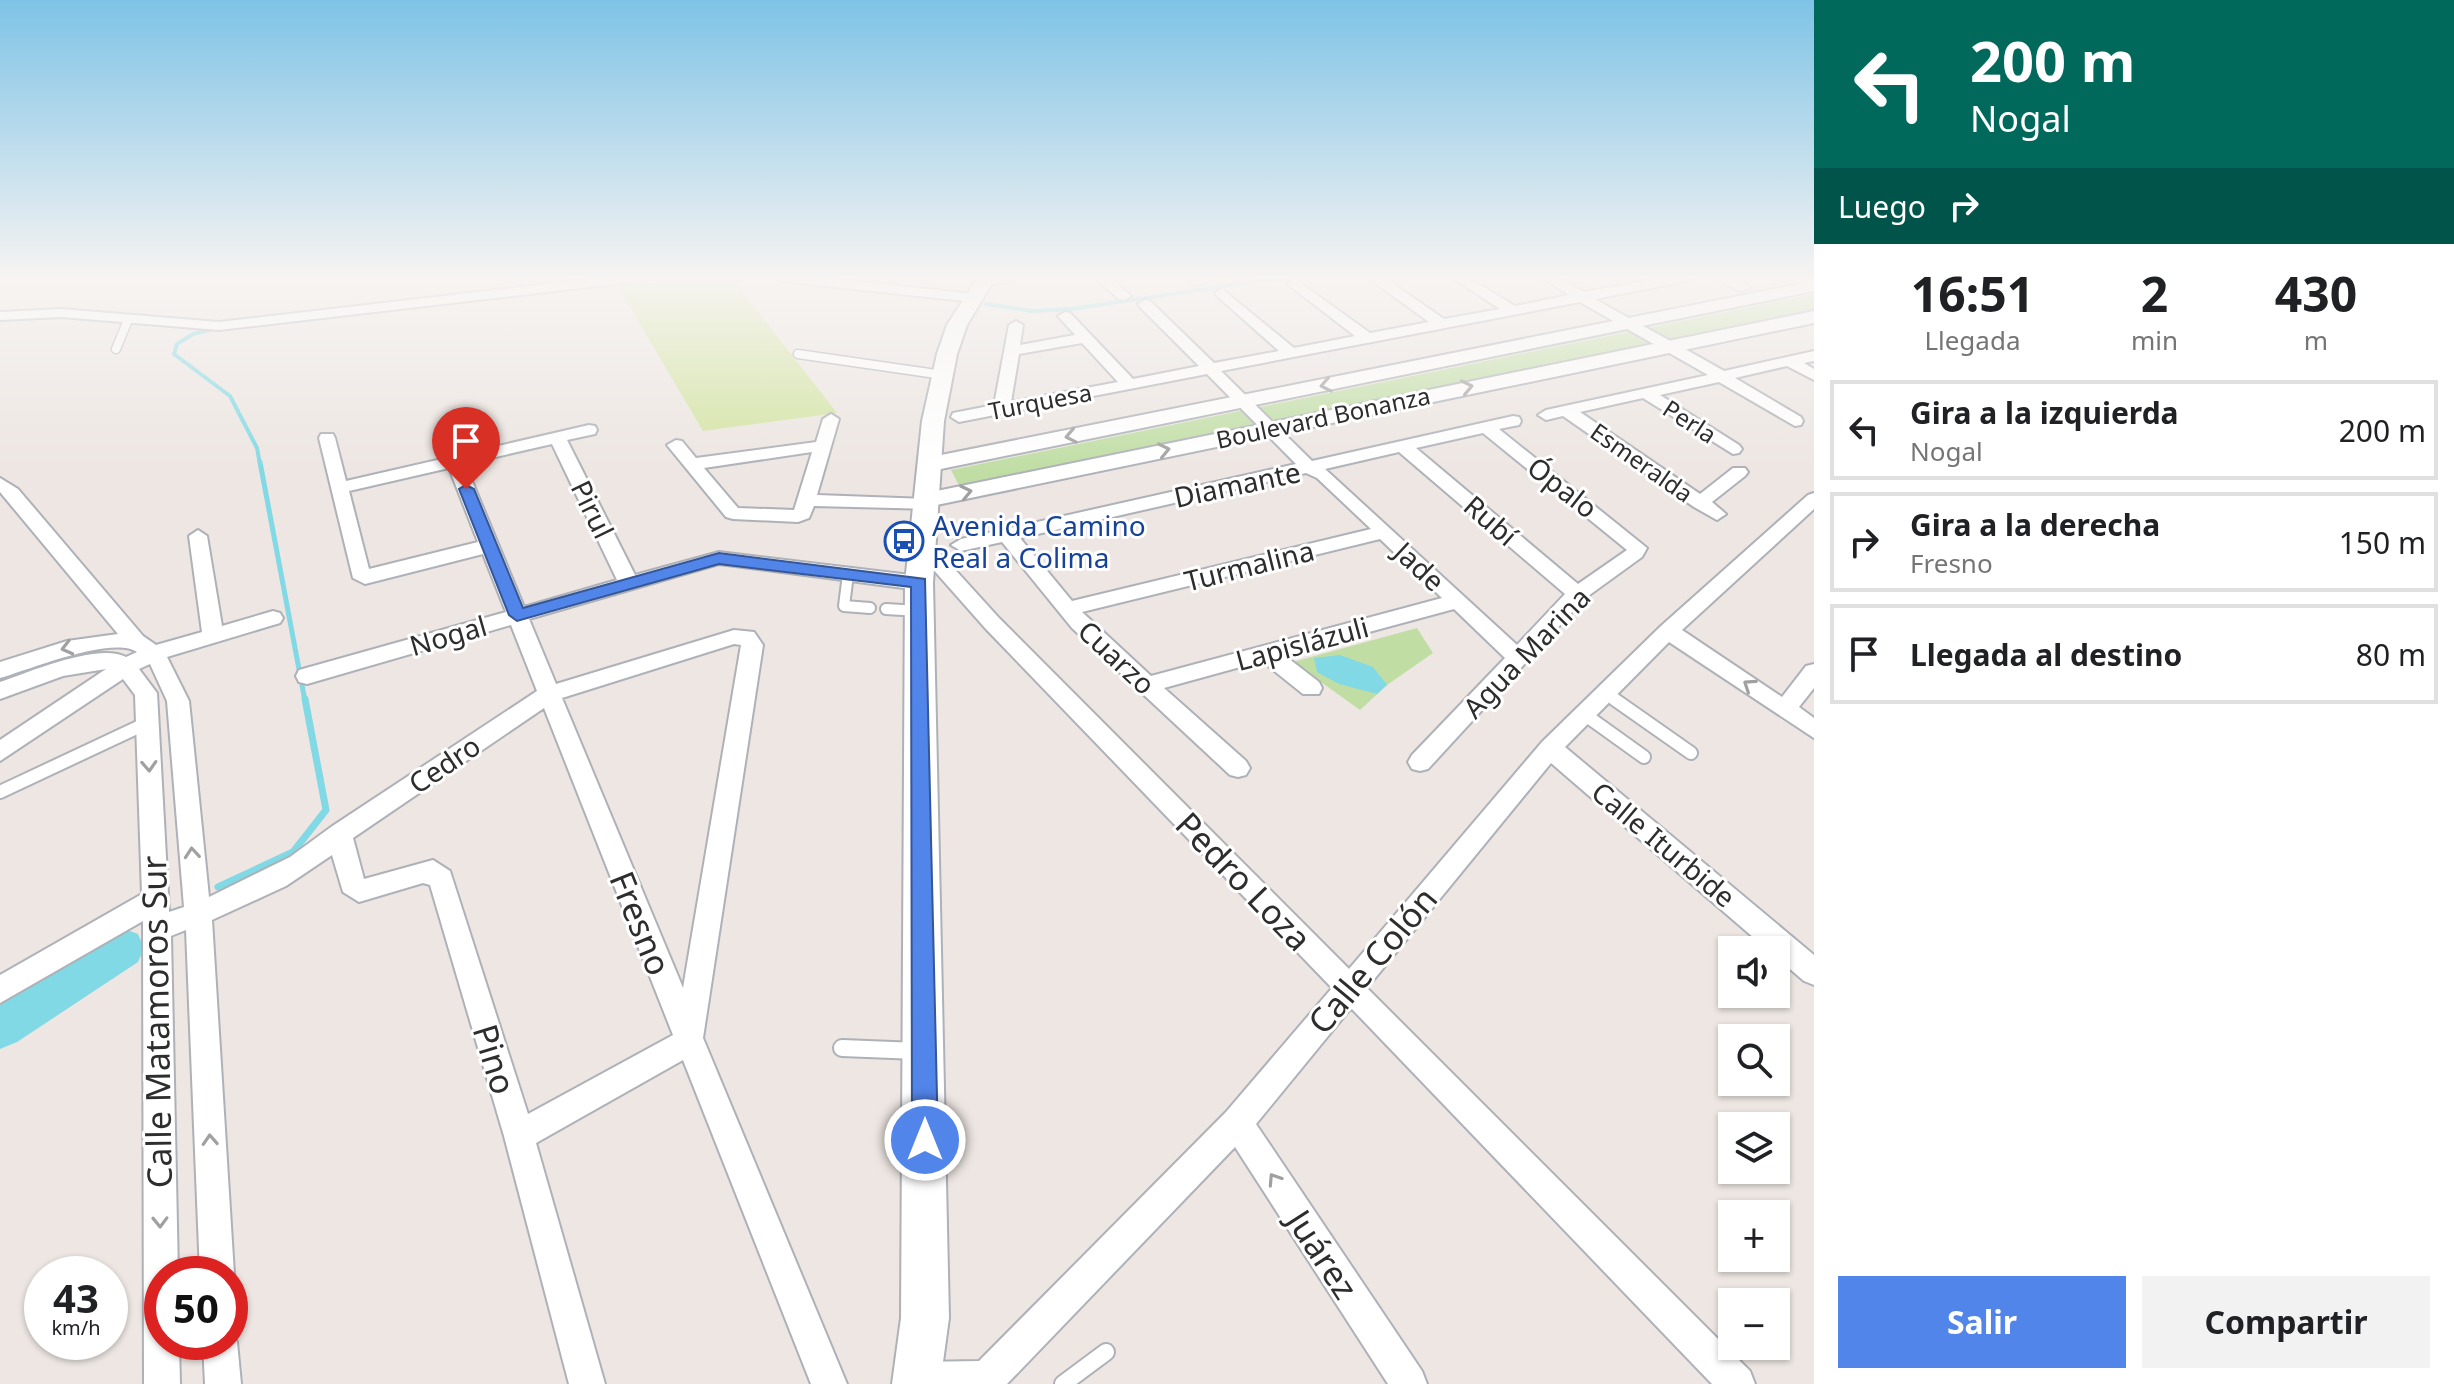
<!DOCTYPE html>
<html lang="es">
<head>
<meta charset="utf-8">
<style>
	:root { --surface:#fff; --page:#f2f2f2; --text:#202124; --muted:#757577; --line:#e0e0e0; --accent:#5285e9 }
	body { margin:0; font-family:"Noto Sans",sans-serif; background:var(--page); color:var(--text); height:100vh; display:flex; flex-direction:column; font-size:30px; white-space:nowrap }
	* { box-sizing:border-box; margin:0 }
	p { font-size:26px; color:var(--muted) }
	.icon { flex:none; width:44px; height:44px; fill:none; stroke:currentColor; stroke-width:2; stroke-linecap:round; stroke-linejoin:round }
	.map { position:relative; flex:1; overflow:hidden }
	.drawer { display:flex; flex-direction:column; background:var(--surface); width:640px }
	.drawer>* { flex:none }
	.banner { background:#00695c; color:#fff; overflow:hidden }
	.tools { position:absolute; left:1718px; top:936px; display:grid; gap:16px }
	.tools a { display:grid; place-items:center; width:72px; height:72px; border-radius:0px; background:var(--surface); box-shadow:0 2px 6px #0004; font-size:40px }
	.speed { position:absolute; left:24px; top:1256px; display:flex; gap:16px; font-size:40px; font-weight:700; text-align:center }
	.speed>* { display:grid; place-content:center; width:104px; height:104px; border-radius:50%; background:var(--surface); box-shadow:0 2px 6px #0004; line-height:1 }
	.speed small { font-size:20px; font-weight:400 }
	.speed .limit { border:12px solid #d22; background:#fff; color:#111 }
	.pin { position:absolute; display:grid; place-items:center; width:68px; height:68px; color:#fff; margin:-82px -34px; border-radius:50% 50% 50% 0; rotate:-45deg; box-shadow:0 0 8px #0007 }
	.pin .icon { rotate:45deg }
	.me { position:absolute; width:88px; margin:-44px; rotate:0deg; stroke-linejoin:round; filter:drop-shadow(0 0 6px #0008) }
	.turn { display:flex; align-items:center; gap:28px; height:168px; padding:0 24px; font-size:36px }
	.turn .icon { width:104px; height:104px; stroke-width:2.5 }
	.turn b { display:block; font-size:56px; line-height:68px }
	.then { display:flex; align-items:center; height:76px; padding:0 24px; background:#0003; gap:16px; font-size:30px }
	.eta { display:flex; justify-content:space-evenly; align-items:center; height:136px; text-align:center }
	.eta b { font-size:48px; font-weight:700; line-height:56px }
	.cta { display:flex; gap:16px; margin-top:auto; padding:16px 24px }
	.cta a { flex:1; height:92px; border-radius:0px; background:var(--accent); color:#fff; font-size:32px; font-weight:700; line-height:92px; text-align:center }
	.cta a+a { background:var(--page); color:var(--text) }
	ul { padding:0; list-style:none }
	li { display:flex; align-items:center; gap:24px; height:100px; margin:0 16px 12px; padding:0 8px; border:4px solid var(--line); border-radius:0px }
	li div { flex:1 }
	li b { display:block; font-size:30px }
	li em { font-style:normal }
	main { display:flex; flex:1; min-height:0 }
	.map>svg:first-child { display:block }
	.green { fill:#c0dea4 }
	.pitch { fill:#d2e4a1 }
	.water { fill:#80d9e4 }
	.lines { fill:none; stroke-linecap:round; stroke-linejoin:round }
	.stream-far2 { stroke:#80d9e4; stroke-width:4 }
	.stream-far1 { stroke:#80d9e4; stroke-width:5 }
	.stream { stroke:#80d9e4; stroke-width:7 }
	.river { fill:#80d9e4; fill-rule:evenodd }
	.service-far3-casing { stroke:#aeb1b8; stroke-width:11 }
	.service-far2-casing { stroke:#aeb1b8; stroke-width:14 }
	.service-far1-casing { stroke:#aeb1b8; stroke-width:16 }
	.service-casing { stroke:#aeb1b8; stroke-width:20 }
	.minor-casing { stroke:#aeb1b8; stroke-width:4 }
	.tertiary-casing { stroke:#aeb1b8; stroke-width:4 }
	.secondary-casing { stroke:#aeb1b8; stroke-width:4 }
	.service-far3 { stroke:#fff; stroke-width:8 }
	.service-far2 { stroke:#fff; stroke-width:10 }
	.service-far1 { stroke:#fff; stroke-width:12 }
	.service { stroke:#fff; stroke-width:16 }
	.minor { fill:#fff; fill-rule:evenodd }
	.tertiary { fill:#fff; fill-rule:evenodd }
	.secondary { fill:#fff; fill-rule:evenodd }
	.oneway { stroke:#a0a0a0 }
	.route { fill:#5285e9; stroke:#355697; stroke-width:2 }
	.labels { text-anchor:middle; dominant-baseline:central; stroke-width:6; stroke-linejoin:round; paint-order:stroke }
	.far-street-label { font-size:24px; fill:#2d2d2d; stroke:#fff }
	.street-label { font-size:28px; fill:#2d2d2d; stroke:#fff }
	.transit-label { font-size:28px; fill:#164399; stroke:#fff; text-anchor:start }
	.near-street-label { font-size:34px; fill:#2d2d2d; stroke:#fff }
</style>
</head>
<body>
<main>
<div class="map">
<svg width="1814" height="1384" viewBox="0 0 1814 1384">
	<rect width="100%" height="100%" fill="#ede6e2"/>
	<path class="green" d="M1814,294V312L961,489L951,470Z
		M1417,628L1433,653L1387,685L1360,710L1293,662Z"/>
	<path class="pitch" d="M731,277L837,413L703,431L617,285Z"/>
	<path class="water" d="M1340,655L1373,667L1387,685L1377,694L1339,684L1317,672L1314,658Z"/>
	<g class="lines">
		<path class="stream-far2" d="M986,304L1032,311L1071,309L1286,277
			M217,328L193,334L177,344L174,354L230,396L257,448L260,464"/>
		<path class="stream-far1" d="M260,462L305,701"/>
		<path class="stream" d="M218,887L293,852L326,810L305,699
			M122,948L135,937"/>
		<path class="river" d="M122,928L138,934L144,948L138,962L17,1042L0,1049V1000L106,934Z"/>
		<g class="service-far3-casing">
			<path id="service-far3" d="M116,349L128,320
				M798,354L943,375"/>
		</g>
		<g class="service-far2-casing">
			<path id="service-far2" d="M848,574L844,606L870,608
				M886,609L919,611
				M1606,693L1617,701"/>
		</g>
		<g class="service-far1-casing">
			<path id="service-far1" d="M1614,699L1691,753
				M1584,714L1644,757
				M0,792L147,723"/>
		</g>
		<g class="service-casing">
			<path id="service" d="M842,1048L918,1051
				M1063,1384L1106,1352"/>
		</g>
		<g class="minor-casing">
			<path id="minor" d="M607,277H648L641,281L219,330L61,317L0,320V312L61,309L219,322Z
				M773,277H816L973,294L980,298L973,302L780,281Z
				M981,277H1015C1007,284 986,287 978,280Z
				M1094,277H1109L1131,296L1124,300L1119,299Z
				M1187,277H1202L1207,282L1195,285Z
				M1367,277H1383L1444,319L1500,309L1451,277H1467L1515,306L1569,295L1541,277H1557L1584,292L1667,277H1694L1687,281L1595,299C1638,324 1681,346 1724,371L1814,351V361L1804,363L1814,369V380L1787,366L1735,378L1801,417L1803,421L1801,425L1795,426L1719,382L1660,395L1739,445L1742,449L1739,453L1733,454L1643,398L1580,412L1700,494L1733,468H1745L1748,472L1745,476L1712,502L1726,514L1717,520L1694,507L1563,416L1546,420L1538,415L1546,410L1708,375L1580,302L1221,371L1312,461L1513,416L1519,417L1521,421L1519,425L1499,429L1647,548L1642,557L1584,599L1428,769L1420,771L1412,769L1408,762L1412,755L1505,658L1454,609L1284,655L1319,682L1322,688L1319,694H1303L1262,661L1164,688L1246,761L1250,768L1246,775L1238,777L1230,775L1072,628L1002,542L961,551L951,545L961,539L1296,464L1207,374L959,422L951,417L953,413L994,405L1009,325L1016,321L1023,325L1020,345L1075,335L1058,316L1065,312L1070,313L1133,379L1199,366L1140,307L1138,304L1145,300L1150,301L1214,363L1279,351L1217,296L1215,293L1222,289L1294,348L1355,336L1290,286L1288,283L1295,279L1370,333L1429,322ZM1082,343L1118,382L1011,402L1019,354ZM1483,433L1627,550L1578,584L1416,448ZM1399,452L1565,594L1517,645L1325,469ZM1306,473L1317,478L1371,529L1072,601L1020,538ZM1380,539L1442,598L1151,676L1082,612Z
				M1715,277H1732L1751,288L1739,291Z
				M831,414L839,419L817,495L927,499L936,505L933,509L814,506L809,518L798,522L733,519L726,517L667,445L676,440L682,441L696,458L816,442L823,419ZM812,452L794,510L738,508L704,468Z
				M589,425L595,426L597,430L595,434L567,440L635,575L719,552L919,576L929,583L919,590L719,564L529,619L556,684L734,630L754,632L763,645L703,1038L847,1384H811L683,1060L536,1143L605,1384H569L504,1136L430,885L423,883L359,902L343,892L332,855L286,886L212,920L234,1274L230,1283V1274H200L186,930L171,936L178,1274H162V1342H179L180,1384H144L143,921L0,1003V975L142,894L135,695L123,679L0,761V740L106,669L63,676L0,699V682C29,672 99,642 126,657L137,652C113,635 28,670 0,678V662L67,641L118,634L0,492V478L18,489L143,636L156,645L202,632L189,536L198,530L207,536L222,626L273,611L280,613L283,618L280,623L167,657L189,701L209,897L290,857L331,827L537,691L511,625L307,684L299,682L296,676L299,670L506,612L483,554L365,584L353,578L319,438L321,434H333L335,438L346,481ZM552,444L617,580L524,607L465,464ZM449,468L478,542L369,569L349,491ZM734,644L741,645L683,988L562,698ZM150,664L167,701L184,907L169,912L157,693L139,669ZM544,708L673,1035L528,1114L450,871L433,860L364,879L353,838Z
				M1814,493V509L1682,630L1782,697L1806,666L1814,664V688L1799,707L1814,718V738L1669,642L1565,747L1814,955V985L1804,981L1776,957V950H1768L1551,763L1367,988L1750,1371L1755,1384H1712L1351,1008L1256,1124L1422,1371L1427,1384H1388L1235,1147L1007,1384H901L899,1380L904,1367L917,1362L979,1361L1226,1112L1332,988L985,628L916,550L913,546L916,542H930L999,618L1349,969L1542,742L1661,626L1808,495Z
				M230,1329L237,1342L241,1384H205L203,1342H230Z"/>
		</g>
		<g class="tertiary-casing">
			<path id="tertiary" d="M1814,281V291L931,471L920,464L931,457Z
				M1814,311V323L927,507L919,505L915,500L919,495L927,493Z"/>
		</g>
		<g class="secondary-casing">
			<path id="secondary" d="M978,277H996L967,325L957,354L944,421L933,583L949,1318L940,1384H892L901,1318L905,583L922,421L937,354L947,325Z"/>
		</g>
		<use href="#service-far3" class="service-far3"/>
		<use href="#service-far2" class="service-far2"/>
		<use href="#service-far1" class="service-far1"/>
		<use href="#service" class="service"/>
		<use href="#minor" class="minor"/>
		<use href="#tertiary" class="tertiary"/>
		<use href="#secondary" class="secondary"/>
	</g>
	<defs><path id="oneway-chevron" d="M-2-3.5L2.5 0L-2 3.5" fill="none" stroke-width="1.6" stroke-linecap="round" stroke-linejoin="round" transform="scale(2)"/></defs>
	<g class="oneway">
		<use href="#oneway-chevron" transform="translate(1326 385) rotate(169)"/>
		<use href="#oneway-chevron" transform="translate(1467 387) rotate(-12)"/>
		<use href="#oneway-chevron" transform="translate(1071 436) rotate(169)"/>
		<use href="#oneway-chevron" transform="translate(1164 450) rotate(-12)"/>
		<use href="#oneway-chevron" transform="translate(966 492) rotate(-12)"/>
		<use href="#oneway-chevron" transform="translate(67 648) rotate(166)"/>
		<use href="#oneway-chevron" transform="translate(1749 685) rotate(-146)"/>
		<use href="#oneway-chevron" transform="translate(149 766) rotate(87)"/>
		<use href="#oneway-chevron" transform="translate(192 853) rotate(-95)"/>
		<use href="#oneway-chevron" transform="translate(210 1140) rotate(-93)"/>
		<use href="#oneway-chevron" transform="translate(1274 1179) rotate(-123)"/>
		<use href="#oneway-chevron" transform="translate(160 1222) rotate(89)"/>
	</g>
	<linearGradient id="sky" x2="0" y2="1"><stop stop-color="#7ec3e6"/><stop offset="0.59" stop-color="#f7f4f2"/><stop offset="1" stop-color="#f7f4f2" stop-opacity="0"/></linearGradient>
	<rect width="1814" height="471" fill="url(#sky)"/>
	<path class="route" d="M466,485L474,489L523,608L719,553L925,579L938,1140L934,1149L925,1153L916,1149L912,1140L911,587L719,564L517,621L509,615L459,489Z"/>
	<defs>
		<g id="bus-ring" transform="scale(2)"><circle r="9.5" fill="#fff" stroke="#1a4fb4" stroke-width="1.5"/><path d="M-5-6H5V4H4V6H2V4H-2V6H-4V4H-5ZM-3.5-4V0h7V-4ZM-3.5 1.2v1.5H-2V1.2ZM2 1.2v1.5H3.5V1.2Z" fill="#1a4fb4"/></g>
	</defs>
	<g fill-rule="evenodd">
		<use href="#bus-ring" x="904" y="541"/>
	</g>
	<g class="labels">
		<g class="far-street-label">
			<text transform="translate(1040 401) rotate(-11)">Turquesa</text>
			<text transform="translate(1323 417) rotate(-12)">Boulevard Bonanza</text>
			<text transform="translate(1690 421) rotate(33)">Perla</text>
			<text transform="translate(1642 462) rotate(35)">Esmeralda</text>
		</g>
		<g class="street-label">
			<text transform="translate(1237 484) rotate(-12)">Diamante</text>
			<text transform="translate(1563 487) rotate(38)">Ópalo</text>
			<text transform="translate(593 509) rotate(64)">Pirul</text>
			<text transform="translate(1491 520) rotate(41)">Rubí</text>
			<text transform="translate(1249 565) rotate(-14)">Turmalina</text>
			<text transform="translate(1420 566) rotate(43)">Jade</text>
			<text transform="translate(448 635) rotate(-16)">Nogal</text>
			<text transform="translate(1302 643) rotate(-15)">Lapislázuli</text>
			<text transform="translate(1526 652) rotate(-46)">Agua Marina</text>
			<text transform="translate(1117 657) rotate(43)">Cuarzo</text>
			<text transform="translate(444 764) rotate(-34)">Cedro</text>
			<text transform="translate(1664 844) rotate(40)">Calle Iturbide</text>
		</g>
		<g class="transit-label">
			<text x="932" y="525">Avenida Camino<tspan x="932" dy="32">Real a Colima</tspan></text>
		</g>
		<g class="near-street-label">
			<text transform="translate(1244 881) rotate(46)">Pedro Loza</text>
			<text transform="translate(641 923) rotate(68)">Fresno</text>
			<text transform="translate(1372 960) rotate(-50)">Calle Colón</text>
			<text transform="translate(156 1022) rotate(-91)">Calle Matamoros Sur</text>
			<text transform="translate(495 1059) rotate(73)">Pino</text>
			<text transform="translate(1323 1254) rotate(57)">Juárez</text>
		</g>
	</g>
</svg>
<div class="tools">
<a><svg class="icon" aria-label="sound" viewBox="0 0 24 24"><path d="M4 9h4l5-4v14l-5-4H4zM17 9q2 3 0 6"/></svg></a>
<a><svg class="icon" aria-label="search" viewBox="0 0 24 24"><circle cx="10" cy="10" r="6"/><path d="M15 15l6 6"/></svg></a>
<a><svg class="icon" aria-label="layers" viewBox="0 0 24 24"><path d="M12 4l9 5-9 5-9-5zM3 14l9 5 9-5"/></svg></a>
<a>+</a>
<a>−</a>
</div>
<div class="speed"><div>43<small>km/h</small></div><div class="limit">50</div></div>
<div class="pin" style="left:466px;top:489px;background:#d93025"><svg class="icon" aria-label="arrive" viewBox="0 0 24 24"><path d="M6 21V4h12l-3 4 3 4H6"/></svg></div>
<svg class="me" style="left:925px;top:1140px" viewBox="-20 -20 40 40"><circle r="17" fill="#5285e9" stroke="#fff" stroke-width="3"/><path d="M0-11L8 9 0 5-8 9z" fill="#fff"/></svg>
</div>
<section class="drawer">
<div class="banner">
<div class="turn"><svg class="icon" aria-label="left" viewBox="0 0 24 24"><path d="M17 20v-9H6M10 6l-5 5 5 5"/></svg><div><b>200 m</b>Nogal</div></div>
<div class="then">Luego<svg class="icon" aria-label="right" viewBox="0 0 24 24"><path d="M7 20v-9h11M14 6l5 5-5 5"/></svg></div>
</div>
<div class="eta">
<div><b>16:51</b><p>Llegada</p></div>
<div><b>2</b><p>min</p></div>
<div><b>430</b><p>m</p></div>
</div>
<ul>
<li><svg class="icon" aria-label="left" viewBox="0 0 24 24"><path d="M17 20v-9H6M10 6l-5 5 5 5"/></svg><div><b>Gira a la izquierda</b><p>Nogal</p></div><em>200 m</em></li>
<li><svg class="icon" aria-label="right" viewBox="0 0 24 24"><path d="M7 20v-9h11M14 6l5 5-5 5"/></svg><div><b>Gira a la derecha</b><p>Fresno</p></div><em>150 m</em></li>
<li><svg class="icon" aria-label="arrive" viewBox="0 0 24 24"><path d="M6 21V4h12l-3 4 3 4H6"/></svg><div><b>Llegada al destino</b></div><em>80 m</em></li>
</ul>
<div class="cta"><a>Salir</a><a>Compartir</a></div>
</section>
</main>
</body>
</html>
